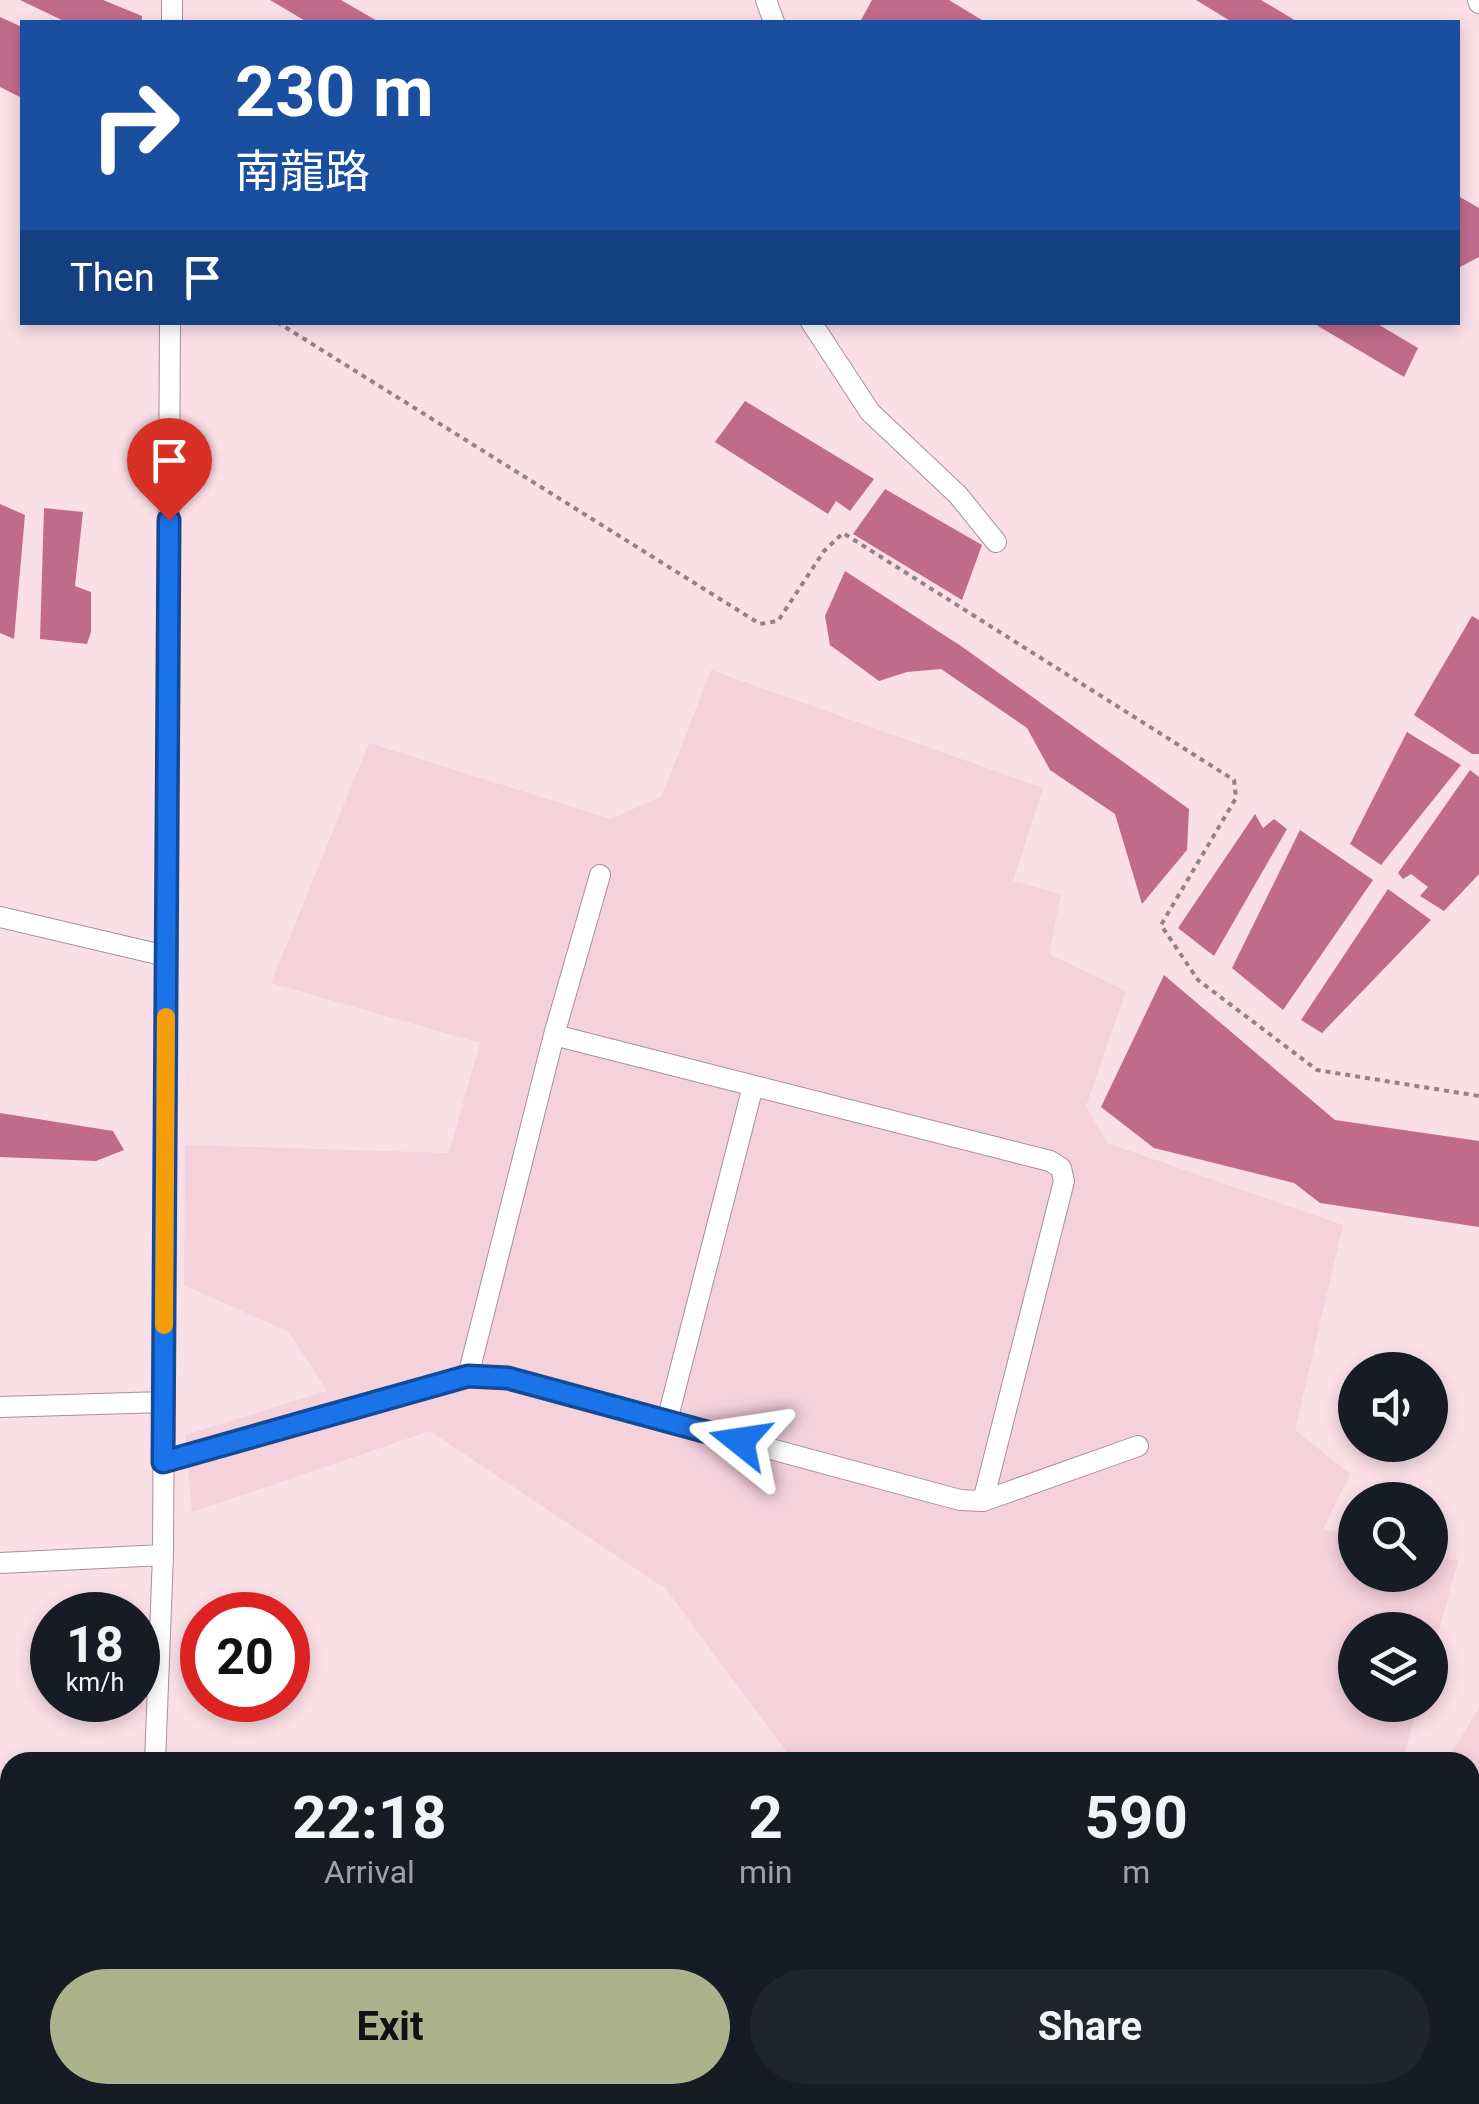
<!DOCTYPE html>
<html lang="en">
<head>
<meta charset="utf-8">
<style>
	:root { --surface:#171b24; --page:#20242c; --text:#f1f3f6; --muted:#9ea1a6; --accent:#acb38c }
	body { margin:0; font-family:Roboto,"Noto Sans TC",sans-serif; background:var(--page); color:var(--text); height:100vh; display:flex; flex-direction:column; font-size:38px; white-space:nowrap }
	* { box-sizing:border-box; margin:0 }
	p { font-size:32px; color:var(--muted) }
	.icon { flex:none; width:55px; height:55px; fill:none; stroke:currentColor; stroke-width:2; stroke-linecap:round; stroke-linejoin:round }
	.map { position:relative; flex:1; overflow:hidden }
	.side { position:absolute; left:0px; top:1752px; width:1480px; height:352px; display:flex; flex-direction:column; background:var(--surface); border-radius:30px 30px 0 0; box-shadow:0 5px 15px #0003 }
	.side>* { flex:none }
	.hud { position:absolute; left:20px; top:20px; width:1440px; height:305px; border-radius:0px; box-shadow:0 5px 15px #0003; background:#1a4fa0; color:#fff; overflow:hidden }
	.tools { position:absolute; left:1338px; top:1352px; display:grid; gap:20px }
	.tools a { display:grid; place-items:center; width:110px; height:110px; border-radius:50%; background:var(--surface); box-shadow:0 5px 15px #0003; font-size:50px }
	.speed { position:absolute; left:30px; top:1592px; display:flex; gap:20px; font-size:50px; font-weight:700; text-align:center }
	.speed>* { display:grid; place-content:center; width:130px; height:130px; border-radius:50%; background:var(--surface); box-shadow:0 5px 15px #0003; line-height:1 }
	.speed small { font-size:25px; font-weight:400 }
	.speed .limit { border:15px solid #d22; background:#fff; color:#111 }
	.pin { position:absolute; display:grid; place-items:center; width:85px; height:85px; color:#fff; margin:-102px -42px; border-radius:50% 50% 50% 0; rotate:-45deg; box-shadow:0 0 10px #0007 }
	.pin .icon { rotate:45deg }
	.me { position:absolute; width:110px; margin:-55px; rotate:285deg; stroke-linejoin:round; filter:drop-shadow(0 0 8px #0008) }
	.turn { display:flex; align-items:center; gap:35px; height:210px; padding:0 50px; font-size:45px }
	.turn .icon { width:130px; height:130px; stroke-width:2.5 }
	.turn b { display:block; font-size:70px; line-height:85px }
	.then { display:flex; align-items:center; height:95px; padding:0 50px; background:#0003; gap:20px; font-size:38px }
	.eta { display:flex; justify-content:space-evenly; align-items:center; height:170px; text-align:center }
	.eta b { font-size:60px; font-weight:700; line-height:70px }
	.primary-button { display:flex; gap:20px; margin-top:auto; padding:20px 50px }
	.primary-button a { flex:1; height:115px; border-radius:60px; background:var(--accent); color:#111; font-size:40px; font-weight:700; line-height:115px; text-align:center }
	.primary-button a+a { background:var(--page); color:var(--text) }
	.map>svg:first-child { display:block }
	.built { fill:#f5d1dc }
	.water { fill:#c16b8a }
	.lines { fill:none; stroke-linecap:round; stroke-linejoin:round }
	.minor-casing { stroke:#a99098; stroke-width:22 }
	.path { stroke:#948286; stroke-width:4; stroke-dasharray:5 5; stroke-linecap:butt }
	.minor { stroke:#fff; stroke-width:20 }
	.route-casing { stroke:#114b97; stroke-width:25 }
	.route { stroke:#1a73e8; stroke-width:18 }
	.slow { stroke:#f59e0b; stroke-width:18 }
</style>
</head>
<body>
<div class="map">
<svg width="1479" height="2104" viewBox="0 0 1479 2104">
	<rect width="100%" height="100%" fill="#fadfe6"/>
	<path class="built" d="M711,670L1043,788L1013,881L1061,894L1049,954L1126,991L1086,1106L1107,1143L1343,1225L1295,1430L1350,1474L1323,1529L1355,1537V1575H1430V1555L1458,1561L1430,1663V1630H1355V1705H1418L1402,1762H794L666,1589L430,1431L192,1512L185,1435L327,1391L289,1332L184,1285L185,1145L449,1153L480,1043L271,983L369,743L611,819L662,796Z
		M1479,1708V1819L1470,1817V1762H1446Z"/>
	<path class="water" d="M20,0H103L142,16V22H66Z
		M270,0H341L379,22H307Z
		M872,0H949L985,22H860Z
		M1196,0H1261L1298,22H1232Z
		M0,17L22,27V98L0,87Z
		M1458,196L1479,208V257L1458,268Z
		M1313,323H1376L1418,348L1404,377Z
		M745,401L874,479L850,511L836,501L828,514L715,442Z
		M885,489L982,545L962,600L853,534Z
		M0,504L25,515L14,639L0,633Z
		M44,508L83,512L75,586L91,592V632L87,644L40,639Z
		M845,571L961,646L1189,809L1187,850L1142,904L1115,814L1050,770L1027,728L941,669L907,672L879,681L830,645L825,616Z
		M1472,616L1479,620V754H1472L1414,715Z
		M1407,732L1461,765L1381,865L1350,844Z
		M1470,770L1479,777V874L1444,911L1420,896L1428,887L1411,874L1403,879L1398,873Z
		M1255,814L1263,828L1274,819L1287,829L1214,956L1178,928Z
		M1300,830L1373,880L1283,1010L1232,968Z
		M1388,889L1431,920L1322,1033L1301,1020Z
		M1164,975L1335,1120L1479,1141V1227L1320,1203L1294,1183L1154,1148L1101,1107Z
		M0,1113L113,1131L124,1150L96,1161L0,1157Z"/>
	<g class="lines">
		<g class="minor-casing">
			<path id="minor" d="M766,0L774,22
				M1478,0L1479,3
				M172,22V0
				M811,322L870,412L958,495L996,542
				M0,917L166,956
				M554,1035L1050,1161L1061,1168L1064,1181L983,1501
				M468,1376L554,1035L600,875
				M0,1407L163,1402
				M667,1421L753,1086
				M163,1462L468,1376L508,1378L960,1500L983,1501L1138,1446
				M0,1563L163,1555
				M155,1762L163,1555L170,322
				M0,1810L10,1811
				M0,1839L10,1840
				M0,1898L10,1894
				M0,1957L10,1953
				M950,2095V2104
				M1133,2095L1173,2104
				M1283,2095L1326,2104
				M153,2104V2095
				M418,2104L419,2095
				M1093,2104L1096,2095"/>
		</g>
		<path class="path" d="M277,322L760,624L778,621L824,551L843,533L1234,780L1236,798L1161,925L1198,980L1317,1070L1479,1096"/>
		<use href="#minor" class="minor"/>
	</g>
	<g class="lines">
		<g class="route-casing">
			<path id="route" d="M169,520L163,1462L468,1376L508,1378L740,1441"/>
		</g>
		<use href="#route" class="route"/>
		<path class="slow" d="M164,1325L166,1017"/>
	</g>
</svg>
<div class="tools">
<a><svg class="icon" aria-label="sound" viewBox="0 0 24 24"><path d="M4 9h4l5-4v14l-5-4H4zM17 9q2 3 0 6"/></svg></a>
<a><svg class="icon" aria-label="search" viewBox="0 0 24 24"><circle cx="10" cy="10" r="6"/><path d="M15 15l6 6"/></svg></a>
<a><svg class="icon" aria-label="layers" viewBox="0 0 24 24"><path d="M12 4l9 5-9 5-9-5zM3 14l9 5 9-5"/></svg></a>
</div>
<div class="speed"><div>18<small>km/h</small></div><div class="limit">20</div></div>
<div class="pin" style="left:169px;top:520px;background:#d93025"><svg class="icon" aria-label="arrive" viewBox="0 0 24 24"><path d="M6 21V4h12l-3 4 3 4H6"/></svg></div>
<svg class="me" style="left:740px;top:1441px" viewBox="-20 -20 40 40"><path d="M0-17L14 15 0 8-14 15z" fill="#1a73e8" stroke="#fff" stroke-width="4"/></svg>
<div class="hud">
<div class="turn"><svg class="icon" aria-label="right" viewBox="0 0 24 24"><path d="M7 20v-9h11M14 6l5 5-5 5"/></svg><div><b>230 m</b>南龍路</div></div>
<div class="then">Then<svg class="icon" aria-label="arrive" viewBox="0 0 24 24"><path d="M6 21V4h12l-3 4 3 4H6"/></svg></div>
</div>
<section class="side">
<div class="eta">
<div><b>22:18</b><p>Arrival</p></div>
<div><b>2</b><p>min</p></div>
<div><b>590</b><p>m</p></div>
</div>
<div class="primary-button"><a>Exit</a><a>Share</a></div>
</section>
</div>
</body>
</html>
